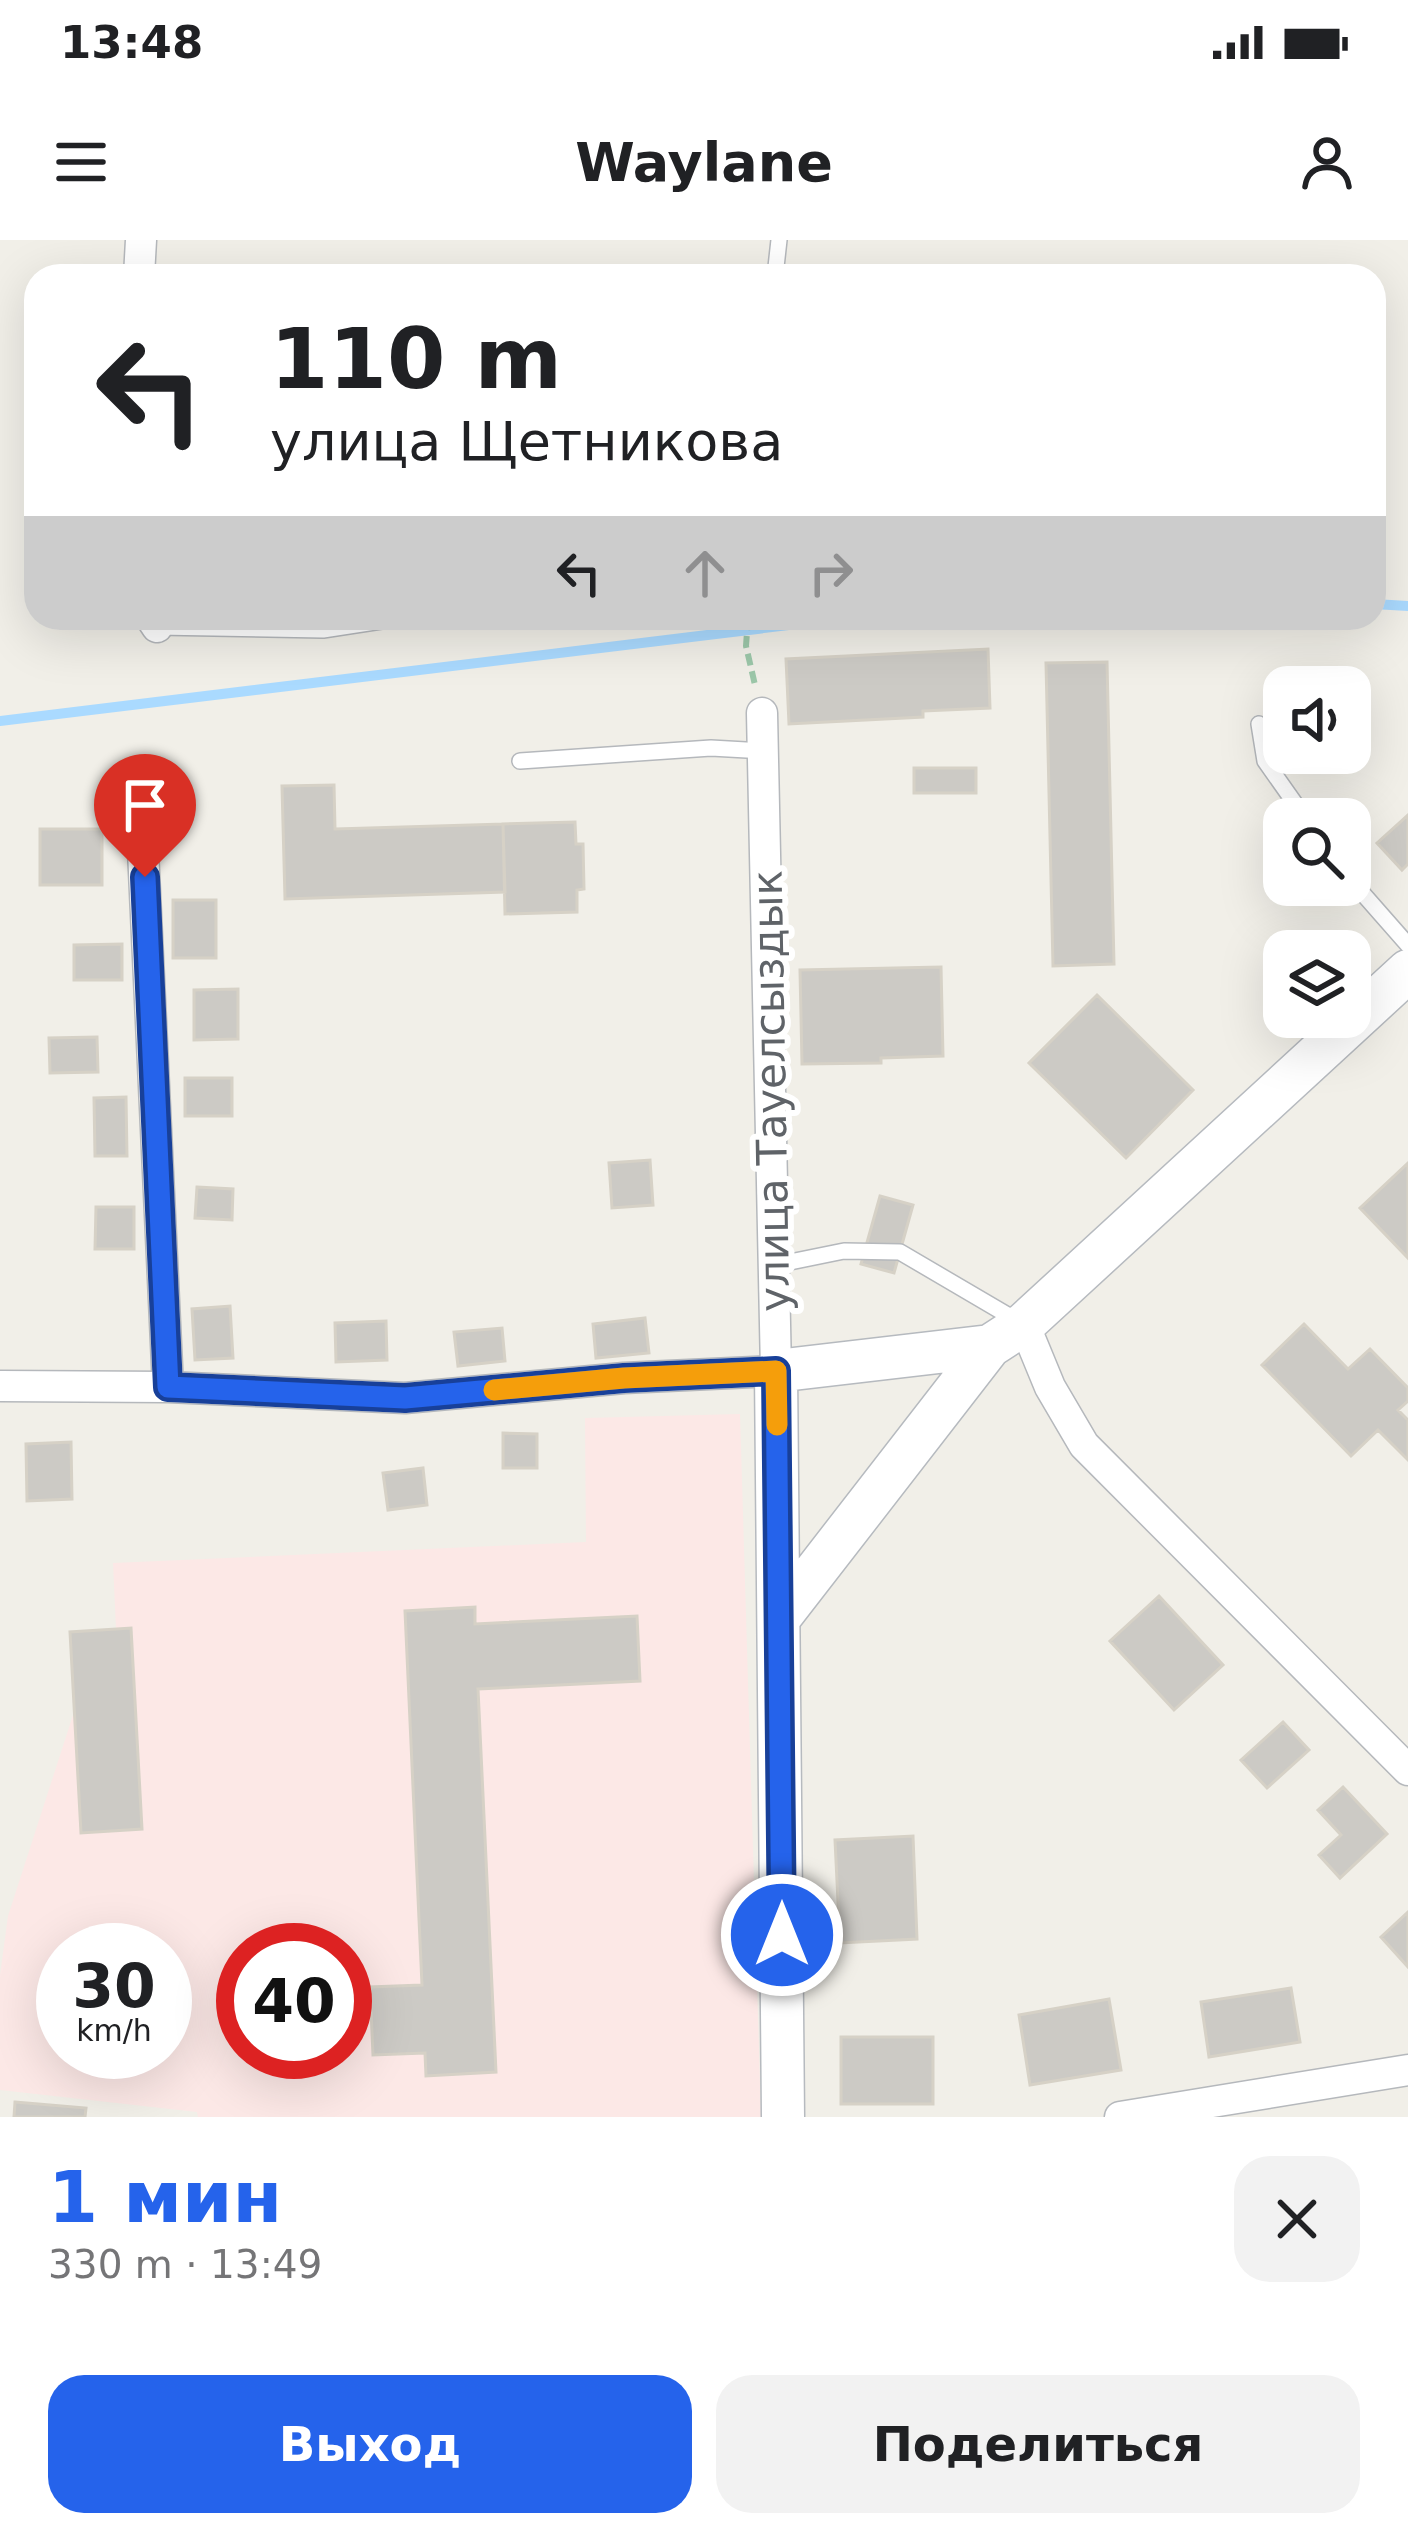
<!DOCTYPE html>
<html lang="ru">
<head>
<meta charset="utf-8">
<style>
	:root { --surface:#fff; --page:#f2f2f2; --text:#202124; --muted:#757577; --accent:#2563eb }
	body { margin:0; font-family:"DejaVu Sans",sans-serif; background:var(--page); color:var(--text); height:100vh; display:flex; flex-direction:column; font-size:45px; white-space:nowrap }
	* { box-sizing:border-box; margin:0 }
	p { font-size:39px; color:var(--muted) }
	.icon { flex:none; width:66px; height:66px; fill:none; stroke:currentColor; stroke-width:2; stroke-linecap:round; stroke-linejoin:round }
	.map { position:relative; height:1877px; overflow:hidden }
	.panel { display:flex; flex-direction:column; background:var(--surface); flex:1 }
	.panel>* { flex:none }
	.guide { position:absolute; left:24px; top:24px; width:1362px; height:366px; border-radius:36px; box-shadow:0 12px 48px #0002; background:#fff; color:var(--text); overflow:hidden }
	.controls { position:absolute; left:1263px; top:426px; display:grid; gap:24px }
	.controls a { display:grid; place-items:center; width:108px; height:108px; border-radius:24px; background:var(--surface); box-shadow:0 12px 48px #0002; font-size:60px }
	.speed { position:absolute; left:36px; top:1683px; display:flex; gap:24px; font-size:60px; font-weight:700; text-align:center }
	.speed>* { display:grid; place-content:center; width:156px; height:156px; border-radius:50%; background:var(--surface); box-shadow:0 12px 48px #0002; line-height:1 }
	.speed small { font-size:30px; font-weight:400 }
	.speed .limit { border:18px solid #d22; background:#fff; color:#111 }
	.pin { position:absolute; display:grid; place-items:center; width:102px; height:102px; color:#fff; margin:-123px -51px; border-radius:50% 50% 50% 0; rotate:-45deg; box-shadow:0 0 12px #0007 }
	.pin .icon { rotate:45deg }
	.me { position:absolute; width:132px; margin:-66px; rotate:0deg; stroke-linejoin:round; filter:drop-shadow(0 0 9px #0008) }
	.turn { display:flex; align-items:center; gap:42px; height:252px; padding:0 48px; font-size:54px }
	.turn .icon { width:156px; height:156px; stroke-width:2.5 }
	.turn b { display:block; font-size:84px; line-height:102px }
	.lanes { display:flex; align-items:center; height:114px; padding:0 48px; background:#0003; justify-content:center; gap:60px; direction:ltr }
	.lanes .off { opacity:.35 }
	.round { display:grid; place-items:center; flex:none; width:126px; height:126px; border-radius:36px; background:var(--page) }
	.summary { display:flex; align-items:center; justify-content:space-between; height:204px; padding:0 48px }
	h1 { font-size:72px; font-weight:800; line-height:90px; color:var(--accent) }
	.primary-button { display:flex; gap:24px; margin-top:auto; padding:24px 48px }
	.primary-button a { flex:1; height:138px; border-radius:36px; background:var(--accent); color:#fff; font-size:48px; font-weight:800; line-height:138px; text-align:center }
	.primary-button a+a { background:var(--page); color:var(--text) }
	.status { display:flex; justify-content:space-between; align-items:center; height:84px; padding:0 60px; background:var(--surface); direction:ltr }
	.status svg { height:33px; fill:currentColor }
	header { display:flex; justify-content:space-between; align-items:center; height:156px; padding:0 48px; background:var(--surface); font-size:54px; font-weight:800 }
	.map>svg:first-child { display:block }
	.medical { fill:#fce8e6; fill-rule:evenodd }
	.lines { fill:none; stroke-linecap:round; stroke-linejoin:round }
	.stream { stroke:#aadaff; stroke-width:10 }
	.building { fill:#cccac5; stroke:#d6d1c6; stroke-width:3 }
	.lane-casing { stroke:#b5b8bc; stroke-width:18 }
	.street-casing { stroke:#b5b8bc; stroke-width:33 }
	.secondary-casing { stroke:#b6babf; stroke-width:45 }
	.path { stroke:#9cc7a9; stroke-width:6; stroke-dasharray:12 6; stroke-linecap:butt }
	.lane { stroke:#fff; stroke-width:15 }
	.street { stroke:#fff; stroke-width:30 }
	.secondary { stroke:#fff; stroke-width:42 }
	.route-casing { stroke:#184099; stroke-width:30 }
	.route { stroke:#2563eb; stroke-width:21 }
	.slow { stroke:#f59e0b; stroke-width:21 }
	.labels { text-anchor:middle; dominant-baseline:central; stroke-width:12; stroke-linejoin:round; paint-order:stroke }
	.street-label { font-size:42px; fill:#5f6368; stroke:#fff }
</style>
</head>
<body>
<div class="status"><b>13:48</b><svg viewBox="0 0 49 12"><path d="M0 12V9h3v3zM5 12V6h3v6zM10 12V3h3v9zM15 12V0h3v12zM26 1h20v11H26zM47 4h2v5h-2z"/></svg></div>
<header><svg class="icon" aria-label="menu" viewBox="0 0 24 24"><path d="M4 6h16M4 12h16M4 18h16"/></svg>Waylane<svg class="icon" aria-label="person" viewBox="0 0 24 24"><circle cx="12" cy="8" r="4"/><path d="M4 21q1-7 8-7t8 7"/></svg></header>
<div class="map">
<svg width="1408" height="1877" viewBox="0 0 1408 1877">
	<rect width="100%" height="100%" fill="#f1efe8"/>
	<path class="medical" d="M740,1174L761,1877H198L197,1872L0,1850V1735L8,1676L74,1472L70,1392L116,1389L113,1323L586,1302L585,1178ZM63,1710H165V1812H63ZM243,1710H345V1812H243Z"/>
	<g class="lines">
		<path class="stream" d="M1374,364L1408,366
			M0,481L847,378"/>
	</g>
	<path class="building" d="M988,409L990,468L923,471V477L789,484L786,419Z
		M1107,422L1114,724L1053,726L1046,423Z
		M914,528H976V553H914Z
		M334,545L335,589L503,584L505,652L285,659L282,546Z
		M1408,575V624L1402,630L1377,603Z
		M575,582L576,604H583L584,649L577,650V672L505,674L503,584Z
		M40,589H102V645H40Z
		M173,660H216V718H173Z
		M122,704V740H74V705Z
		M941,727L943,816L881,818V823L802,824L800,730Z
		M238,749V799L194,800V750Z
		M1097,755L1193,850L1126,918L1029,823Z
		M97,797L98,832L50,833L49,798Z
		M185,838H232V876H185Z
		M126,857L127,916H95L94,858Z
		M650,920L653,965L612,968L609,923Z
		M1408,923V1018L1360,968Z
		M197,947L233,949L232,980L195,978Z
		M880,956L913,965L894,1033L861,1024Z
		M96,967H134V1009H95Z
		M230,1066L233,1118L195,1120L192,1069Z
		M645,1078L649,1113L596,1118L593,1084Z
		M386,1081L387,1120L336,1122L335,1083Z
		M1304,1084L1348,1129L1370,1109L1408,1148V1161L1398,1170L1408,1180V1220L1378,1190L1351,1216L1262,1125Z
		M502,1088L505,1121L458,1126L454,1092Z
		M503,1193L537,1194V1228H503Z
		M71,1202L72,1259L27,1261L26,1204Z
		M423,1228L427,1265L388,1270L383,1233Z
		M1159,1356L1223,1425L1174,1470L1110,1401Z
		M475,1367V1384L637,1376L640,1441L478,1449L496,1832L426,1836L425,1813L373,1815L370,1747L422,1745L405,1371Z
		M131,1388L142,1589L81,1593L70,1392Z
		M1283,1482L1309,1510L1267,1548L1241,1520Z
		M1343,1547L1387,1594L1340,1638L1319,1615L1341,1595L1318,1570Z
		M913,1596L917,1699L840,1703L835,1600Z
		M1408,1672V1727L1381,1697Z
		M1291,1748L1300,1802L1209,1817L1201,1762Z
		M1109,1759L1121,1830L1030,1845L1019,1775Z
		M841,1797H933V1864H841Z
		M15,1862L86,1868L85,1877H14Z"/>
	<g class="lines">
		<g class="lane-casing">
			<path id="lane" d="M775,36L779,0
				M157,387L323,390L401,378
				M1259,484L1265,521L1306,579
				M520,521L711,508L765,511
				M1350,639L1408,705
				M775,1025L844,1011L900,1012L1021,1083"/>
		</g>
		<g class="street-casing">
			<path id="street" d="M139,36L141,0
				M151,378L157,387
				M140,546L168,1147
				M1024,1084L1050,1147L1084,1205L1408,1530
				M0,1146L168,1147L405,1158L624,1138L776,1131L762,473
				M1120,1877L1408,1830"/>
		</g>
		<g class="secondary-casing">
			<path id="secondary" d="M780,1377L990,1106L1024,1084L1408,731
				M783,1877L776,1131L990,1106"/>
		</g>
		<path class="path" d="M748,378L746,406L755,445"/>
		<use href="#lane" class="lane"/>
		<use href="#street" class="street"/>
		<use href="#secondary" class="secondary"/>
	</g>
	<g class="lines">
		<g class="route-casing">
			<path id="route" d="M145,637L168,1147L405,1158L624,1138L776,1131L782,1695"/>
		</g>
		<use href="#route" class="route"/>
		<path class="slow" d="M494,1150L624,1138L776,1131L777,1185"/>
	</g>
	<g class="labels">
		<g class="street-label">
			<text transform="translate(771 851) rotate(-91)">улица Тауелсыздык</text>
		</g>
	</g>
</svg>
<div class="controls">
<a><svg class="icon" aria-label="sound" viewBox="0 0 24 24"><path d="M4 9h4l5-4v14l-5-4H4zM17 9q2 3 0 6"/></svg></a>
<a><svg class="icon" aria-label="search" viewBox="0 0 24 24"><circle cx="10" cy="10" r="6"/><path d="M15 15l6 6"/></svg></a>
<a><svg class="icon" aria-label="layers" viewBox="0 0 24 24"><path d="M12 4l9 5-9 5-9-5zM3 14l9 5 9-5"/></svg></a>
</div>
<div class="speed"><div>30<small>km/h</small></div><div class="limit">40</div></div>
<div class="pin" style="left:145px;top:637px;background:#d93025"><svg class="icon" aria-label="arrive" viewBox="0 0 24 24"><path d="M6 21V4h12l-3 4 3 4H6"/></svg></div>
<svg class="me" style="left:782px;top:1695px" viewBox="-20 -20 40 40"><circle r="17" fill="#2563eb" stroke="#fff" stroke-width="3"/><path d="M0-11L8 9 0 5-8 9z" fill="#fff"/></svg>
<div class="guide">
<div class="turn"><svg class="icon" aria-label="left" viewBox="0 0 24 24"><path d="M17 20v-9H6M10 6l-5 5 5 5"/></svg><div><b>110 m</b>улица Щетникова</div></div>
<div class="lanes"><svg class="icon" aria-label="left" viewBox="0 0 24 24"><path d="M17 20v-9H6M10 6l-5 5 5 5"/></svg><svg class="icon off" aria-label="ahead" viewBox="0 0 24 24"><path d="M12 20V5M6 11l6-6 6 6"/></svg><svg class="icon off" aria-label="right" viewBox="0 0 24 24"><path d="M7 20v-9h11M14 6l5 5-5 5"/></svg></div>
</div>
</div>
<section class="panel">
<div class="summary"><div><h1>1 мин</h1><p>330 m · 13:49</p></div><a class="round"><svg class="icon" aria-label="close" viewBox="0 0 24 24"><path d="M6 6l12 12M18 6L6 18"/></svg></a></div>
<div class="primary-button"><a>Выход</a><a>Поделиться</a></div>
</section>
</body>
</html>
